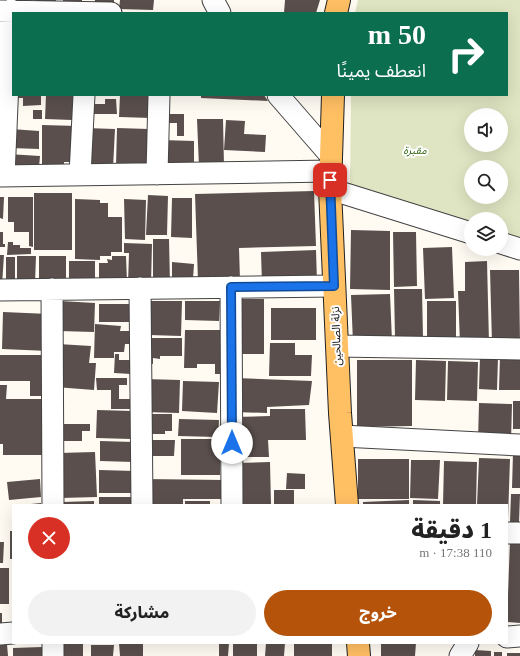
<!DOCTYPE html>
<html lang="ar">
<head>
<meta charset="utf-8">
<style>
	:root { --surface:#fff; --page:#f2f2f2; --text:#222; --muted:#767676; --accent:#b45309 }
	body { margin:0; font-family:"Times New Roman","Noto Sans Arabic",serif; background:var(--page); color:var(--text); direction:rtl; height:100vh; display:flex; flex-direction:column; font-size:15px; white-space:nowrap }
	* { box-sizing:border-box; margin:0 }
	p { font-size:13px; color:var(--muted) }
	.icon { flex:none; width:22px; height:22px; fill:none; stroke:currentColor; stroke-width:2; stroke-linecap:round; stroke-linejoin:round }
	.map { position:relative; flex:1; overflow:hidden; direction:ltr }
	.details { position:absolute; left:12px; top:504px; width:496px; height:140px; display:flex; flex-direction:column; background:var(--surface); border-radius:0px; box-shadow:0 4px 16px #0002; direction:rtl }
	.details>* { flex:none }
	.guide { position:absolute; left:12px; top:12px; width:496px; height:84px; border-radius:0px; box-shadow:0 4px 16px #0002; direction:rtl; background:#0b6e4f; color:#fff; overflow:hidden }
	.buttons { position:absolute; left:464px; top:108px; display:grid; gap:8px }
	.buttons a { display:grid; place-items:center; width:44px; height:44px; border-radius:50%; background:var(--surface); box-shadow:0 4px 16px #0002; font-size:20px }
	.pin { position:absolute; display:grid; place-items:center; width:34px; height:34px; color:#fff; margin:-17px; border-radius:8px; box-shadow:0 2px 6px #0006 }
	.me { position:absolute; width:44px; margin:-22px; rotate:0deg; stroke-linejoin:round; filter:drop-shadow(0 0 3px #0008) }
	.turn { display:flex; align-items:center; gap:14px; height:84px; padding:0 16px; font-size:18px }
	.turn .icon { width:52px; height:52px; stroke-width:2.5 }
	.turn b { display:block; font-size:28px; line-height:34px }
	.round { display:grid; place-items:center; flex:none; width:42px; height:42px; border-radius:21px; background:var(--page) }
	.summary { display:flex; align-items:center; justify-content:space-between; height:68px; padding:0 16px }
	h1 { font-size:24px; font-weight:800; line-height:30px }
	.cta { display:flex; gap:8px; margin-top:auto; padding:8px 16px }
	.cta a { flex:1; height:46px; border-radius:24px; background:var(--accent); color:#fff; font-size:16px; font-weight:800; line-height:46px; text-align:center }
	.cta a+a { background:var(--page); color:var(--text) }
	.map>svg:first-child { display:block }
	.cemetery { fill:#dfe4c2; fill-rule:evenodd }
	.building { fill:#5a4f4c }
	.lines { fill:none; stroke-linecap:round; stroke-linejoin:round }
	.street-casing { stroke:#434343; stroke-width:23 }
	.primary-casing { stroke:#212121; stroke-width:24 }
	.street { stroke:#fff; stroke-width:21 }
	.primary { stroke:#ffbf63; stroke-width:22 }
	.route-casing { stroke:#114b97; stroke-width:10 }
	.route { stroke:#1a73e8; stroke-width:7 }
	.labels { text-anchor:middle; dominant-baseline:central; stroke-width:4; stroke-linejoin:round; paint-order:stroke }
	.park-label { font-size:11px; font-style:italic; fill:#3a6d1b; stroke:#fff }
	.street-label { font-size:11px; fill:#101010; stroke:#fff }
</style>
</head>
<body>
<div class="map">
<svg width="520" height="656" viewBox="0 0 520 656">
	<rect width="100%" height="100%" fill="#fffbf3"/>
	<path class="cemetery" d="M358,0H520V241L501,235V219H471V225L350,187L351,95H507V13H355ZM471,115H501V145H471ZM471,167H501V197H471Z"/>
	<path class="building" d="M35,0H56V6H35Z
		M63,0H82V4L63,3Z
		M95,0H114V9L94,8Z
		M120,0H154L153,10L119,9Z
		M285,0H320L316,13H284Z
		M13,95H41V105L23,106V98H11Z
		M46,95H73L72,120L45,119Z
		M120,95L152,96L151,118L119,117Z
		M201,95H264L268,101L201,98Z
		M105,99H116L117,114H89L88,104H105Z
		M33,110H42V119H33Z
		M160,114H184V136H177V123H160Z
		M197,119H223L224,166L199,167Z
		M226,120L245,121L244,134L266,135L265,152L224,150Z
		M42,125L78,126V162H64V169H42Z
		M86,128L115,129L113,168L84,167Z
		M117,128L149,129L152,167L116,166Z
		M11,129L39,131V149L11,148Z
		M161,140L194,141V163H160Z
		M8,154L40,156L39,167L8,165Z
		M314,191L316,246L239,248L240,280L198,281L195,194Z
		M34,193H72V250H34Z
		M148,195L168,196L167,235H146Z
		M0,197H4L3,219L0,218Z
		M8,197H33V247L29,246V232H14V222H8Z
		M172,198H192V238L171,237Z
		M75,199L100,200V203H108V217H122V252H111V256H100V260L75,259Z
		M124,199L146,200L145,240L125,239Z
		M351,230L390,231V290L350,289Z
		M0,232H3V244H5V247H0Z
		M393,232H416L417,286L394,287Z
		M153,239H169L170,284L153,279Z
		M8,242H13V245H20V248H31V254L7,255Z
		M124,243L152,244L151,284H128L129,253H124Z
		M452,247L454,298L425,299L423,248Z
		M316,250L317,282L262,284L261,252Z
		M0,255H4L2,285H0Z
		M17,256H36L35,283H17Z
		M39,256H66V287H39Z
		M112,256H126L127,282L99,283V263H108L107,259L112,260Z
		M6,257H15V282H6Z
		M69,261H95V287H69Z
		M487,261L489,343L460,344L458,291H465V262Z
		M172,262L194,264L193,279L172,278Z
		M490,270H519L520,344H492Z
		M394,289H422L423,338H395Z
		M390,294L392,341L353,343L351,295Z
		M240,299H264V354H240Z
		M60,301L95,303L94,332L59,331Z
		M149,301H182L181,336L149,335Z
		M185,301H220L219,321L185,320Z
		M427,301H456V342H427Z
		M99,304H133V322H99Z
		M271,308H316V340H271Z
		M3,312L49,314L48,351L2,349Z
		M95,324L121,326L120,331H132L131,344H125L124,352H114V358H94Z
		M185,330H226V374H215V364H197V368H184Z
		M148,338H182V356H160V359L153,358V364L148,363Z
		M270,343H295V355H312L311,376H269Z
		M58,344L91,346L89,363H96L94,390L55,387Z
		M115,354H119V360H132L131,374L114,373Z
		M0,355H45L44,396H30V381H0Z
		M480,356L498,357L497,390L479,389Z
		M500,356H520V390H499Z
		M357,360H412V426L357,427Z
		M416,360L446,361L445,401L415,400Z
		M448,361L478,362L477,401L447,400Z
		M96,378H127V385H119V399H130V409H111V390H97Z
		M235,378L312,381L309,405L267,407V413L234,412Z
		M145,379L180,380L179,413L144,412Z
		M183,381L219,382L217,413L182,411Z
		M0,385H7L6,399H46V455H3V444H0Z
		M513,401H520V429H513Z
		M479,403L512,404L511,442L478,441Z
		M270,409H305L306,440H268L269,457H234L233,417L270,416Z
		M97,410L132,411L131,439L96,438Z
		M152,414H172V431H165V434H152Z
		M179,419L219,420L218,437L178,436Z
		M57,424H90V431H82V441H63V445H57Z
		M181,439H221L220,475H181Z
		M151,440H175L174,456H151Z
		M100,441L134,442L133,462L100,461Z
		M95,452L97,497L61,498L59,453Z
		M513,453H520V488H512Z
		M479,458L510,459L508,519L507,505H477Z
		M358,459H409V499H358Z
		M411,460H440L438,499L410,498Z
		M444,461L477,462L476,505H443Z
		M270,462L271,505H236V463Z
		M99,470L135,471V493H99Z
		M287,473L305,474V489H286Z
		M40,479L41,497L9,500L7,482Z
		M144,479L224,480V499H183V505H144Z
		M274,490H294V505H274Z
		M511,494H520L519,523H510Z
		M99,497H133V505H99Z
		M409,500V505H363V502Z
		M413,500L440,501V505H413Z
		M94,501V505H63V502Z
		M185,501H210V505H185Z
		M41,503V505H31V504Z
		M10,531H13V559H10Z
		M510,540H520V623L507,622Z
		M0,542H4L3,563H0Z
		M0,568H9V604H0Z
		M0,613H2V624H0Z
		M119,643H143V656H120Z
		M219,643H229L228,656H219Z
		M233,643H257V656H233Z
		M266,643H285L284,656H265Z
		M294,643H332V656H294Z
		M381,643H416L415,656H381Z
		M0,644H7L8,656H0Z
		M64,644H83V656H64Z
		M91,645H114L113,656H91Z
		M42,647V656H13V648Z
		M475,650L491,651V656H475Z
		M494,652H502V656H494Z
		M507,653H520V656H507Z"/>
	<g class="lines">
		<g class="street-casing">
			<path id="street" d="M213,0L220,13
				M0,11L111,13
				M278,95L331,156
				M157,174L159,95
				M80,175L84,95
				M0,176L331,171
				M4,176L11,10
				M330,189L471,233
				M501,243L520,249
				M231,287L232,505
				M140,288L142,505
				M52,289L53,505
				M0,290L334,286
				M337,346L520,349
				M342,436L520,445
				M507,533H520
				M0,634L13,633
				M507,637L520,636
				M53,643V656
				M460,656L468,643"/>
		</g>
		<g class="primary-casing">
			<path id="primary" d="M336,13L339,0
				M333,95L330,189L340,413L347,505
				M358,643L359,656"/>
		</g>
		<use href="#street" class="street"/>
		<use href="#primary" class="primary"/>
	</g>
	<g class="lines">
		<g class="route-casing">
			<path id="route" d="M232,443L231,287L334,286L330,180"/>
		</g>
		<use href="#route" class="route"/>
	</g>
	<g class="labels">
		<g class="park-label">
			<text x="415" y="150">مقبرة</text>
		</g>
		<g class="street-label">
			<text transform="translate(336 336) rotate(-92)">نزلة الصالحين</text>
		</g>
	</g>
</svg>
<div class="buttons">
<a><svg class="icon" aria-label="sound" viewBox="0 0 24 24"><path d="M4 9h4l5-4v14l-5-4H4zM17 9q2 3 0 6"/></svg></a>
<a><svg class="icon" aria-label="search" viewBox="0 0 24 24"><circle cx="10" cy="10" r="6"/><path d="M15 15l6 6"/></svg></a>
<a><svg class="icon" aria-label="layers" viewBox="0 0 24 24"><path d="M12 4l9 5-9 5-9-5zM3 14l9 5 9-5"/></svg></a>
</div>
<div class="pin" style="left:330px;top:180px;background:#d93025"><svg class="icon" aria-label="arrive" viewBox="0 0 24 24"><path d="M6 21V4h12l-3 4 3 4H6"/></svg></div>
<svg class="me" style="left:232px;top:443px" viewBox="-20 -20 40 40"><circle r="19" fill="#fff"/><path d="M0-13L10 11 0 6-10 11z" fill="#1a73e8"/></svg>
<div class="guide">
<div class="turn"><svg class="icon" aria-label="right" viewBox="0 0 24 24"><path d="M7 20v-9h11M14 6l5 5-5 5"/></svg><div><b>50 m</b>انعطف يمينًا</div></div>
</div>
<section class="details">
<div class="summary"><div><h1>1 دقيقة</h1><p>110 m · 17:38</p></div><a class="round" style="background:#d93025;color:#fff"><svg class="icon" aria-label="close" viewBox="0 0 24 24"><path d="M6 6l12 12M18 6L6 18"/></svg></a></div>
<div class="cta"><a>خروج</a><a>مشاركة</a></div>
</section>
</div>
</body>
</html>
